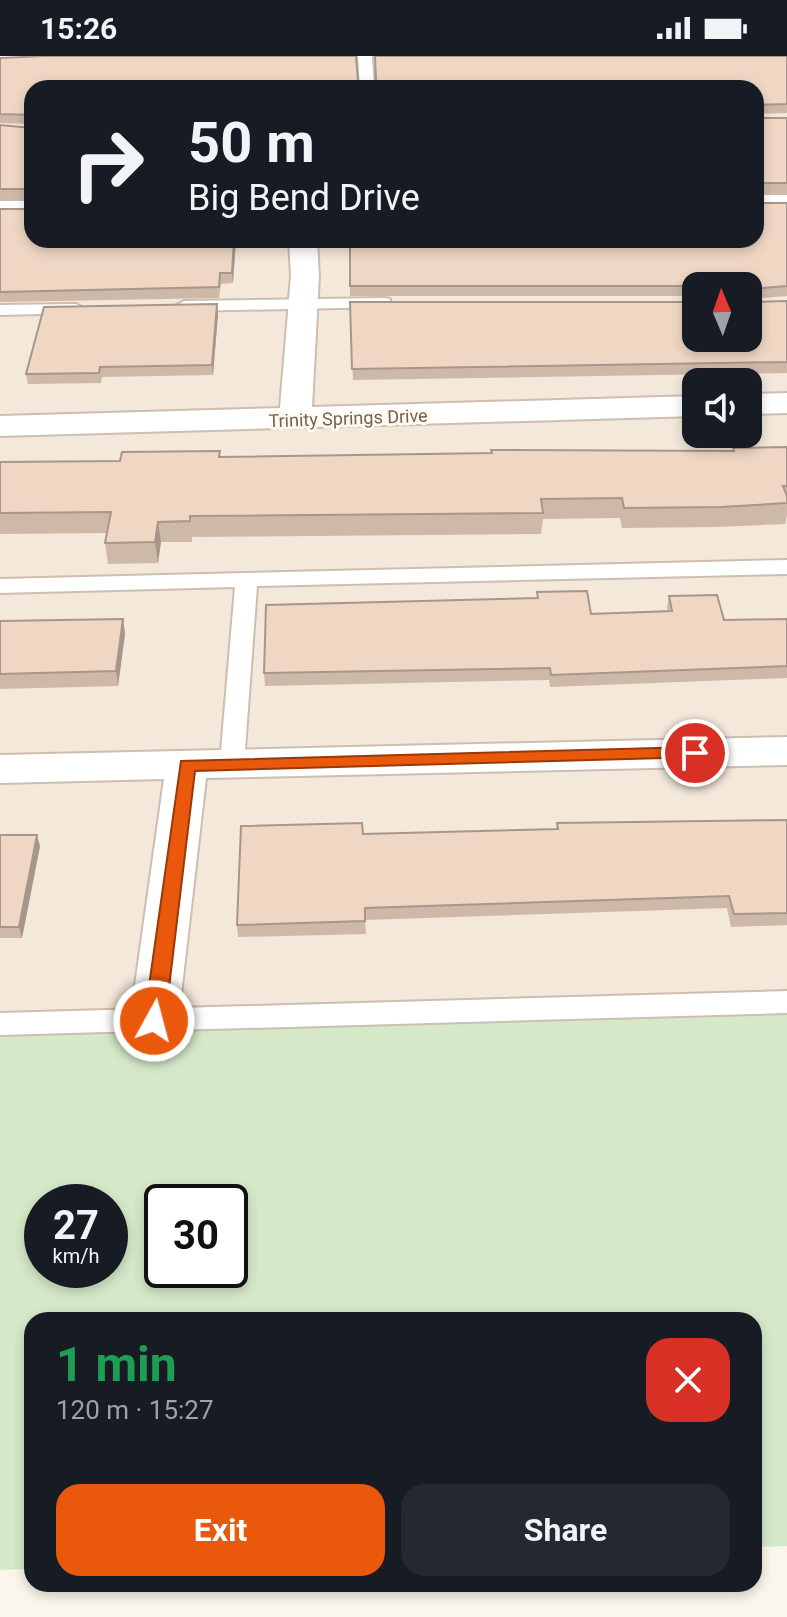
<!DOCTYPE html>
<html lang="en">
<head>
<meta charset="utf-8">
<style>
	:root { --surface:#171b24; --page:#242831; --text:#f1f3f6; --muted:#9ea1a6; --accent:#ea580c }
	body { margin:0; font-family:Roboto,sans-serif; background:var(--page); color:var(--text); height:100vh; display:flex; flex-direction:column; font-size:30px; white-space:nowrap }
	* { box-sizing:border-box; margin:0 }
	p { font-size:26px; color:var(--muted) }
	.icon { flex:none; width:44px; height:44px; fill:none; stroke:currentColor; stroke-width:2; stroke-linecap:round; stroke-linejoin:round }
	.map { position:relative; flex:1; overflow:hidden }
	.drawer { position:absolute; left:24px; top:1256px; width:738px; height:280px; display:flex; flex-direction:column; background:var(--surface); border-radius:24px; box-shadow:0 4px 12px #0003 }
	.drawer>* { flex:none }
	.hud { position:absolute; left:24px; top:24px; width:740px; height:168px; border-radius:24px; box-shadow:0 4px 12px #0003; background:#171b24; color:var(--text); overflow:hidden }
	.needle { width:52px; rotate:358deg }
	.tools { position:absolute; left:682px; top:216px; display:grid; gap:16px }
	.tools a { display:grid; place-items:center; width:80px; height:80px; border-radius:16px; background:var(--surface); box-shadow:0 4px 12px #0003; font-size:40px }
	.speed { position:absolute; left:24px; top:1128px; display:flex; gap:16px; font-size:40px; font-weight:700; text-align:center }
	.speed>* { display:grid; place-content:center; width:104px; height:104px; border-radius:50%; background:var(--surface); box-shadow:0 4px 12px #0003; line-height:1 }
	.speed small { font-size:20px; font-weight:400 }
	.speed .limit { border:4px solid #111; border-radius:12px; background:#fff; color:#111 }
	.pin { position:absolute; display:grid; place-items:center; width:68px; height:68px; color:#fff; margin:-34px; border:4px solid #fff; border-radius:50%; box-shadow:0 2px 8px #0007 }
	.me { position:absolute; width:88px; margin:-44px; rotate:7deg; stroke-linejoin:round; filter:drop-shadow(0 0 6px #0008) }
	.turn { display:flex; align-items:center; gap:28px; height:168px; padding:0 32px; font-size:36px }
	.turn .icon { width:104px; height:104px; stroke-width:2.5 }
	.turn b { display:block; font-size:56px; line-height:68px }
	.round { display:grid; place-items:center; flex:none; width:84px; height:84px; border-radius:24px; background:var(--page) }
	.headline { display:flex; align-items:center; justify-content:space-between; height:136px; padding:0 32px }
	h1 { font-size:48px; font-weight:700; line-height:60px; color:#1e9e55 }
	.button { display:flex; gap:16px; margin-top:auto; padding:16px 32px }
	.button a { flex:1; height:92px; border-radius:24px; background:var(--accent); color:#fff; font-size:32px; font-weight:700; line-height:92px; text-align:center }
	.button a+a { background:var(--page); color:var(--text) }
	.status { display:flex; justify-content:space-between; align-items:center; height:56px; padding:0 40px; background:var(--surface); direction:ltr }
	.status svg { height:22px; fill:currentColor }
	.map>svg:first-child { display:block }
	.residential { fill:#f3e8da; fill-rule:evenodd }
	.green { fill:#d5e9c9; fill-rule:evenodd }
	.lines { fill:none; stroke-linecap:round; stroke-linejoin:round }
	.lane-casing { stroke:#cdbeb1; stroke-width:4 }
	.street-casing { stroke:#cdbeb1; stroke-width:4 }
	.secondary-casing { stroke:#d0bfaf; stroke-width:4 }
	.lane { fill:#fff; fill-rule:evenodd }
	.street { fill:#fff; fill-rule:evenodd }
	.secondary { fill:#fff; fill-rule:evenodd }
	.wall { fill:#ceb9a9 }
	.shaded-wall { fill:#a79689 }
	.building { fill:#efd7c4; stroke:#a79689; stroke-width:2 }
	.route { fill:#ea580c; stroke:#983908; stroke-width:2 }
	.labels { text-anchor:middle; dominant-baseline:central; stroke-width:6; stroke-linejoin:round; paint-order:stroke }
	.far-street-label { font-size:18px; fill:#755e4f; stroke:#fefaf1 }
</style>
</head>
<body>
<div class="status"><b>15:26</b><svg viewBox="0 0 49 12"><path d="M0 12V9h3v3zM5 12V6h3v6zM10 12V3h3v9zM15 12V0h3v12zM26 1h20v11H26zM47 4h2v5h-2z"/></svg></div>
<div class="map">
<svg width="787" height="1561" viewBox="0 0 787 1561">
	<rect width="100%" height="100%" fill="#fbf6eb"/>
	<path class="residential" d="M0,0H787V949L0,968ZM32,32H756V184H32ZM696,230H748V282H696ZM696,326H748V378H696Z"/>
	<path class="green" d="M787,949V1490L754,1491V1264H32V1513L0,1514V968ZM42,1146H110V1214H42ZM162,1146H230V1214H162Z"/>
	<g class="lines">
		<g class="lane-casing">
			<path id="lane" d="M358,0H372L374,32H360Z
				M384,242L390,243V251L184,255L175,250L184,245Z
				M76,248L85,253L82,257L0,259V249Z
				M787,504V518L257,530L244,707L241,713H223L220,707L235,531L0,537V523Z
				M787,935V957L0,979V957Z"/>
		</g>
		<g class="street-casing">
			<path id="street" d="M756,139H787V155H756Z
				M0,145H32V161H0Z
				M289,184H317L319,220L312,351L696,340V360L0,380V360L280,352L291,220Z
				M787,337V357L748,358V338Z
				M787,681V709L206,722L178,965L171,979L154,984L137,979L130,965L164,723L0,727V699Z"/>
		</g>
		<g class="secondary-casing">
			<path id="secondary" d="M0,0H55L43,7L0,8Z"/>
		</g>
		<use href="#lane" class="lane"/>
		<use href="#street" class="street"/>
		<use href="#secondary" class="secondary"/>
	</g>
	<path class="wall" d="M787,0V57L756,58V32L32,143H0V69L31,72V68L0,67V2L42,1L358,25Z
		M756,62H787V137H756Z
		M787,147V240L749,243L750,246L787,245V317L353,324L350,246L748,282V230H696V240H350V184Z
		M0,153L236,184L233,227L221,228L219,242L0,246Z
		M218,258L213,319L102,321L101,327L28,328L26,318Z
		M787,391V459L785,468L717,471L622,472L620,462L543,463L541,478L192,481V486H161L158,507L108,508L105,487L107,477L0,478V406L120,405L220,395V401L733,395V392Z
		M537,536L591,558L668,556L667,552L669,540L724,564L787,563V622L550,631L549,624L265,630L264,617L537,542Z
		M123,563L125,578L118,630L0,633V565Z
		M787,764V869L731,871L727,852L365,864L366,878L238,881L237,869L363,778L556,773L557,767Z
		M0,779L40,790L22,882H0Z"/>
	<path class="shaded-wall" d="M234,184H236L233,227L232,217Z
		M217,248L218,258L213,319L212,309Z
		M158,466L161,486L158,507L155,486Z
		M123,563L125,578L118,630L116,615Z
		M37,779L40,790L22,882L19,871Z"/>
	<path class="building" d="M44,0H356L358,25H376L375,0H787V48L757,49L756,58V32H32V59L0,58V2Z
		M756,62H787V127H756Z
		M32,63V133H0V69L31,72Z
		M756,147H787V230L748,233V230H350V184H756Z
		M0,153H32V184H234L232,217H220L219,231L0,236Z
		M748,238L750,246L787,245V306L352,313L350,246H696V282H748Z
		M217,248L212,309L100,311L99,317L26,318L44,251Z
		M787,391V430H783L787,440V447L721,451L624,452L622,442L541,443L543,457L190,460V465L158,466L155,486L105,487L111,456L0,457V406L120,405L122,396L220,395L219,401L492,397L491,394L734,395L733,392Z
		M587,535L591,558L672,555L669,540L717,539L724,564L787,563V610L551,619L550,612L264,617L266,549L538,542L537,536Z
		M123,563L116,615L0,618V565Z
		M787,764V857L734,858L729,840L365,852V865L237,869L241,770L362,767L363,778L558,773L557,767Z
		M0,779H37L19,871H0Z"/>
	<path class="route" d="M695,691L701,693V701L195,715L165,965L154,973L144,965L181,705Z"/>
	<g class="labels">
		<g class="far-street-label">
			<text transform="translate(348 362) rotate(-2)">Trinity Springs Drive</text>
		</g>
	</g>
</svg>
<div class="tools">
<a><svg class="needle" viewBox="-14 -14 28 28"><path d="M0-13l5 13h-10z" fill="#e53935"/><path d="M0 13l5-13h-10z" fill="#9ea1a6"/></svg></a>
<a><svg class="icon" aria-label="sound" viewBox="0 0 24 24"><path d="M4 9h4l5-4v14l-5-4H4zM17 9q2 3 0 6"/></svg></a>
</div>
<div class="speed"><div>27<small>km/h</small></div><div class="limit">30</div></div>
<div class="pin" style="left:695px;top:697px;background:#d93025"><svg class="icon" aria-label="arrive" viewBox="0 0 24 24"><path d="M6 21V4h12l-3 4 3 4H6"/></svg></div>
<svg class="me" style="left:154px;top:965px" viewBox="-20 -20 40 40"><circle r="17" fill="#ea580c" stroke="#fff" stroke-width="3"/><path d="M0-11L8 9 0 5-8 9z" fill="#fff"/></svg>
<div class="hud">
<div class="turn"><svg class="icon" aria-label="right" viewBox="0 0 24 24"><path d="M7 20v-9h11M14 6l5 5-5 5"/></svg><div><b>50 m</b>Big Bend Drive</div></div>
</div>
<section class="drawer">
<div class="headline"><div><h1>1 min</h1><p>120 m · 15:27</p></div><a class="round" style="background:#d93025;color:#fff"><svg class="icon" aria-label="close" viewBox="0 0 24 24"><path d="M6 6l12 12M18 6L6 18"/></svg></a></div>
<div class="button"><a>Exit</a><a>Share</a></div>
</section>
</div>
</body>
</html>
